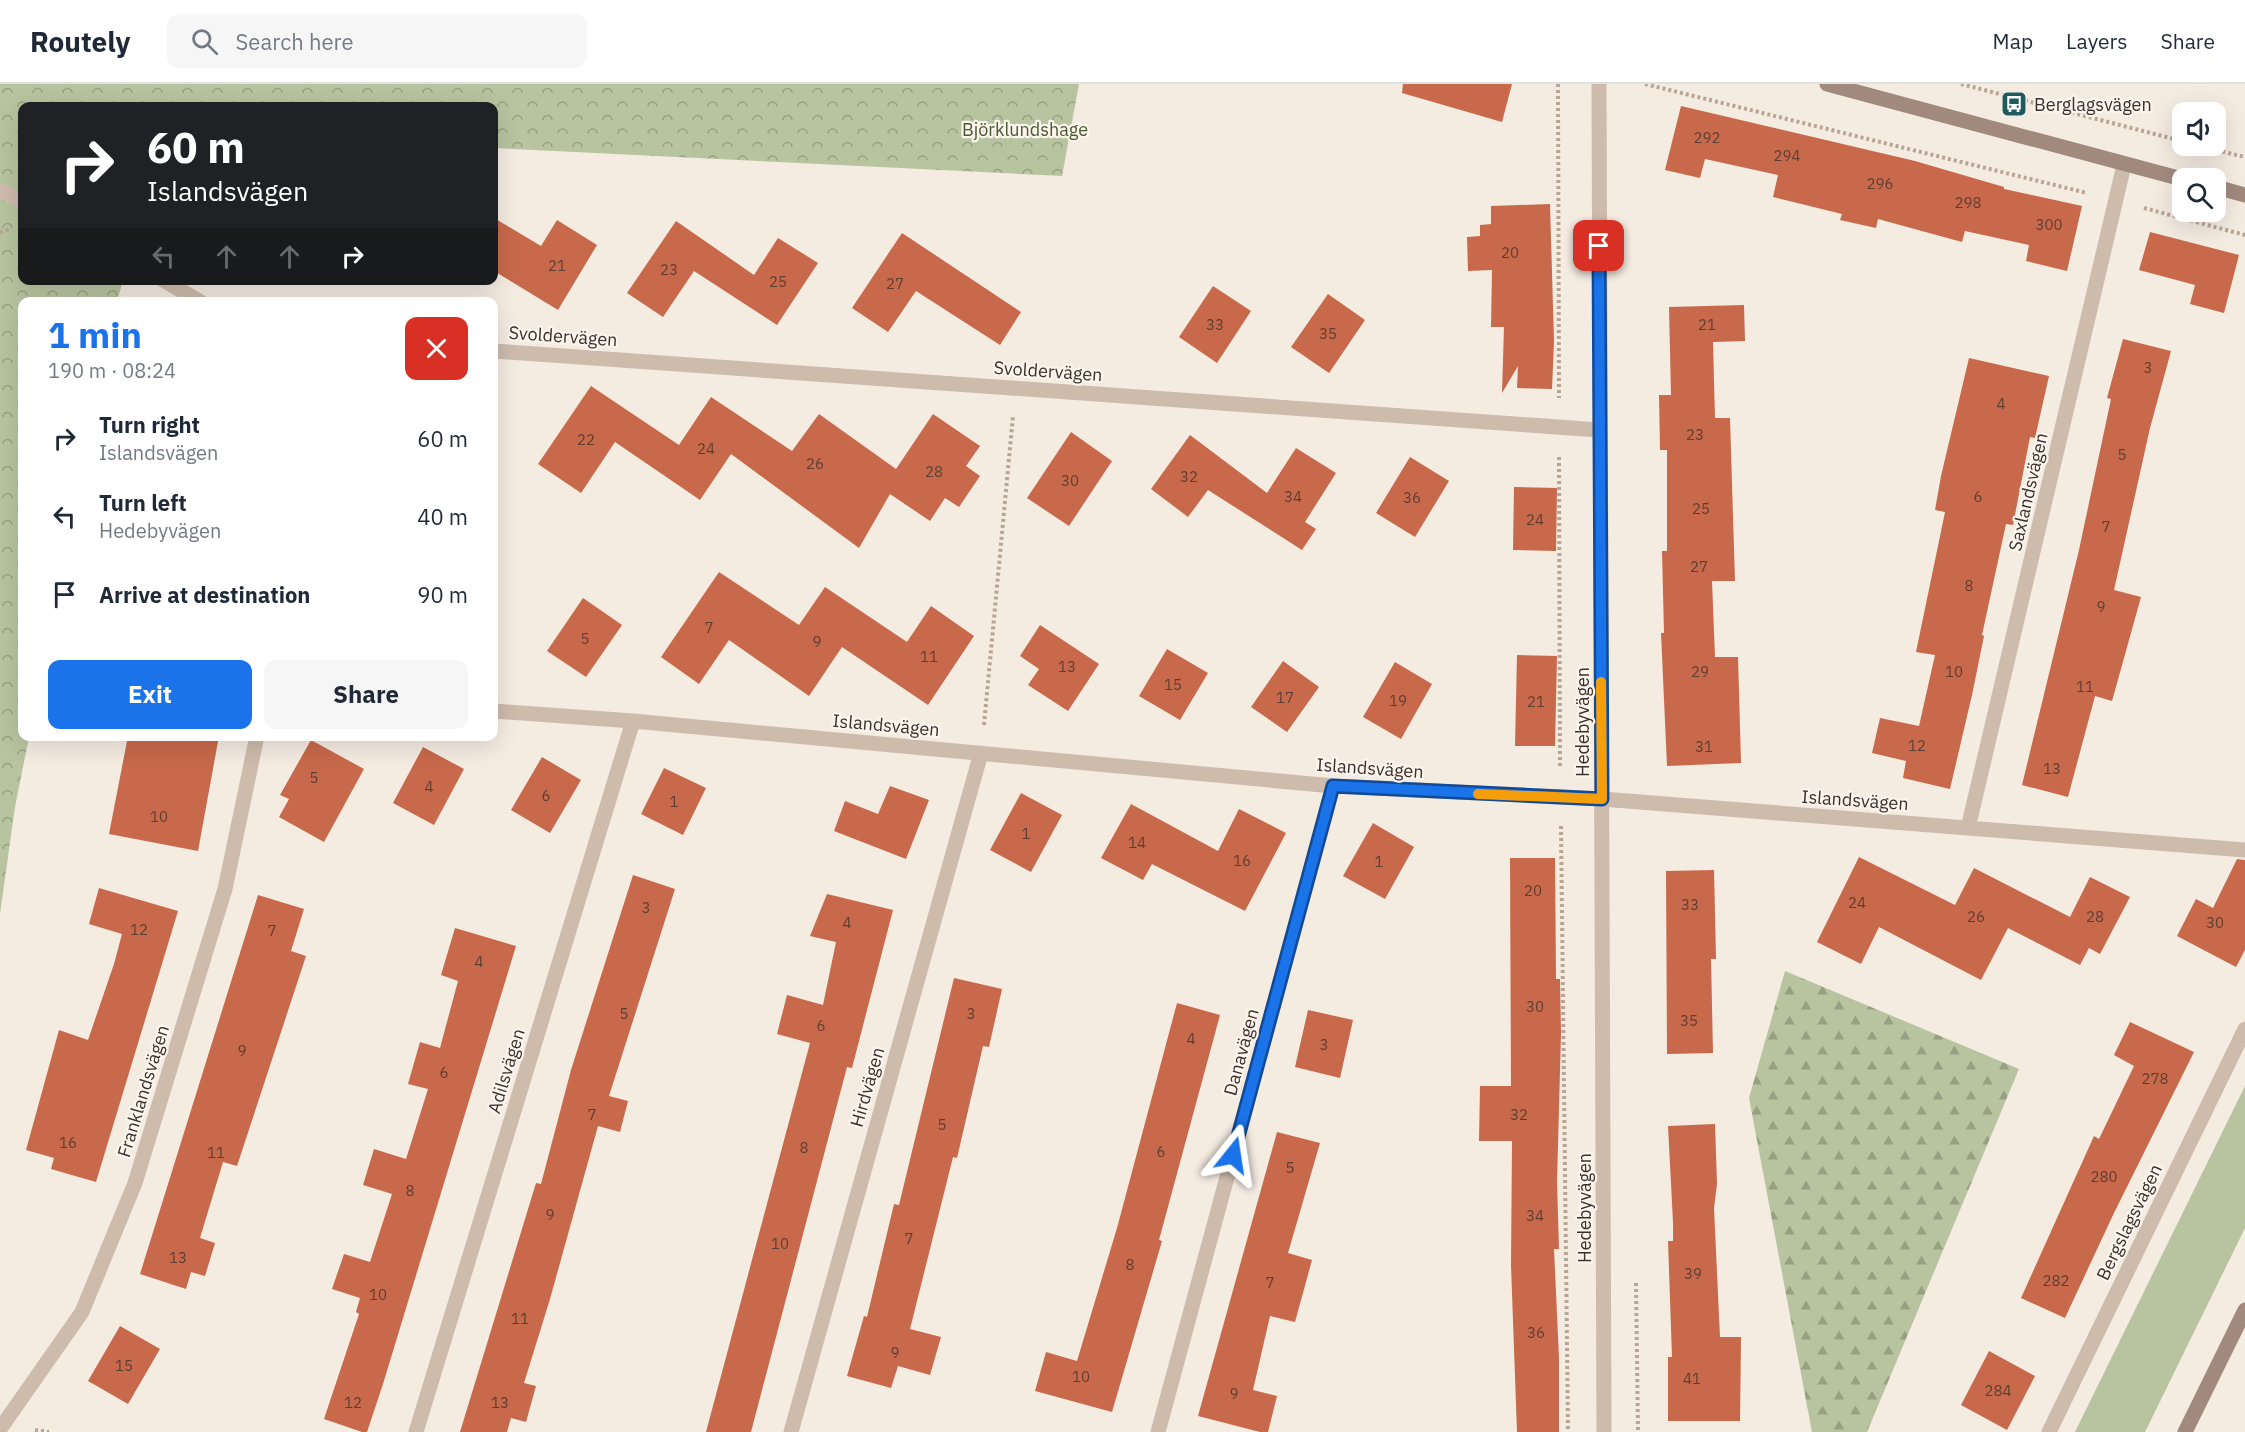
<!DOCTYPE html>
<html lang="en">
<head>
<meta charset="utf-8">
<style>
	:root { --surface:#fff; --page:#f6f6f7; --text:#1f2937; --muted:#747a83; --line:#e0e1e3; --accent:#1a73e8 }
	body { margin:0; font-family:"IBM Plex Sans",sans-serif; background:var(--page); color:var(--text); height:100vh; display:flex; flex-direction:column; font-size:22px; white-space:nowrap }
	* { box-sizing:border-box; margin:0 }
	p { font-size:20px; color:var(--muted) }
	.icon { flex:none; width:33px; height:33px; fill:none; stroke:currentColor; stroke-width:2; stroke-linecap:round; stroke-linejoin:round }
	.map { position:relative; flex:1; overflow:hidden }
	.sheet { position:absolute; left:18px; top:213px; width:480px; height:444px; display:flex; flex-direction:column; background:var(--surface); border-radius:12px; box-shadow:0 6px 24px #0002 }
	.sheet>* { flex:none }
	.guide { position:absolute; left:18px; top:18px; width:480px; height:183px; border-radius:12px; box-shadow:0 6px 24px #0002; background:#202124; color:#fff; overflow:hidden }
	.fabs { position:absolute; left:2172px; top:18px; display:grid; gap:12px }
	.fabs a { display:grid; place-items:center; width:54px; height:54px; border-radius:12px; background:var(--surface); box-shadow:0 6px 24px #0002; font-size:30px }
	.pin { position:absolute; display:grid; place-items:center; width:51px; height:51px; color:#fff; margin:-26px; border-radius:12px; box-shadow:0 3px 9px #0006 }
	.me { position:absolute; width:66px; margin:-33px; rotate:15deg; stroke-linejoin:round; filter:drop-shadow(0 0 4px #0008) }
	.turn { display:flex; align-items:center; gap:21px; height:126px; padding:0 30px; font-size:27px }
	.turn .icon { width:78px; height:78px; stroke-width:2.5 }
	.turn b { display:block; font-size:42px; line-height:51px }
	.lanes { display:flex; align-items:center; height:57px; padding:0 30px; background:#0003; justify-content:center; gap:30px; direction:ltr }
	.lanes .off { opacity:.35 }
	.round { display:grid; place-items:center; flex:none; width:63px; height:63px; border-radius:12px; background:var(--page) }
	.head { display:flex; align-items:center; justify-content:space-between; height:102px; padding:0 30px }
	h1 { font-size:36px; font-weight:700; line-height:45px; color:var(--accent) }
	.action { display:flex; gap:12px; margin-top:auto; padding:12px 30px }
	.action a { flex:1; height:69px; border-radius:12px; background:var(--accent); color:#fff; font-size:24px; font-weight:700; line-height:69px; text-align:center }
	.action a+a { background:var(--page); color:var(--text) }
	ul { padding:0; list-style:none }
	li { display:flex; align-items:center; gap:18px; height:78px; padding:0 30px }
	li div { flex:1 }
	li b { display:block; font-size:22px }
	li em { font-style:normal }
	header { display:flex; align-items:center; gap:36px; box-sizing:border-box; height:84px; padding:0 30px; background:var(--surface); border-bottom:2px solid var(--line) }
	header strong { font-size:28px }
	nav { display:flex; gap:33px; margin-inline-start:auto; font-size:21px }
	.search { width:420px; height:54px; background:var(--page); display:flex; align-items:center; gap:15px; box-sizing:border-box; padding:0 21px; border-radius:12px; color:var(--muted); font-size:22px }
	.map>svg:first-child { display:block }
	.grass { fill:#b8c4a0 }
	.forest { fill:url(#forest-firs) }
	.park { fill:url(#park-crowns) }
	.building { fill:#c8694b }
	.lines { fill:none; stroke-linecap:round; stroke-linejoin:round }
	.path { stroke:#b9a596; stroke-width:4; stroke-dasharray:3 3; stroke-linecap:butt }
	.street { stroke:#cdbbac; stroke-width:15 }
	.secondary { stroke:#a18a7d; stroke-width:15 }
	.route-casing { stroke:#114b97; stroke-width:15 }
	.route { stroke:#1a73e8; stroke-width:10 }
	.slow { stroke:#f59e0b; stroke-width:10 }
	.labels { text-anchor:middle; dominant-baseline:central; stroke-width:4.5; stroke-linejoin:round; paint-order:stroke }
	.number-label { font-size:15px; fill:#5e3e33 }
	.poi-label { font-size:18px; fill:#3b302b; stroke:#fbf5ee; text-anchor:start }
	.park-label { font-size:18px; fill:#4a5a2e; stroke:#fbf5ee }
	.street-label { font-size:18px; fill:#3b302b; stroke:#fbf5ee }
</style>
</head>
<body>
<header>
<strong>Routely</strong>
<div class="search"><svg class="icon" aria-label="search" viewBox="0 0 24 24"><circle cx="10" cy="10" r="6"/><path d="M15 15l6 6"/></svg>Search here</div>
<nav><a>Map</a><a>Layers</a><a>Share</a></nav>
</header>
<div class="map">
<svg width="2245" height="1348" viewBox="0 0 2245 1348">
	<defs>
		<pattern id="forest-firs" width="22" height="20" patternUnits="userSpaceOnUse" patternTransform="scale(1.5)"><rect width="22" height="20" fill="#b8c4a0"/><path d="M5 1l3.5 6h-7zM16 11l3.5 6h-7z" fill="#97a083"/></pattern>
		<pattern id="park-crowns" width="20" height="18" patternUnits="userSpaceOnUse" patternTransform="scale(1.5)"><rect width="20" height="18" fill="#b8c4a0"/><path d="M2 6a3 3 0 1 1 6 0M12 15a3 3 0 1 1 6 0" fill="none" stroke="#97a083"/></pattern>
	</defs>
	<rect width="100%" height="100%" fill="#f4ebe1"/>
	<path class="grass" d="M2245,1002V1144L2147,1344L2145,1348H2075Z"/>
	<path class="forest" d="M1785,887L2019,985L1867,1348H1812L1749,1014Z"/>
	<path class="park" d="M0,0H1079L1062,92L494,64V22H22V196L123,197L117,217L22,218V652L29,653L15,723L0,830Z"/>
	<path class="building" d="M1403,0H1512L1502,38L1402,9Z
		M1681,22L1915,77L2004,103V105L2082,122L2067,187L2026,177L2029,161L1965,147L1962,158L1878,135L1876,144L1840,136L1842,130L1773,113L1778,91L1705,75L1700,94L1665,86Z
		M1550,120L1554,257L1552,305L1517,304L1518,282L1502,309L1504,243H1491L1492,186L1468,187L1467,153L1480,152V141L1491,140V122Z
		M494,134L541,162L557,136L597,161L558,226L494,187Z
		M676,137L754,191L778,154L818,179L777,241L694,187L663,233L627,209Z
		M2150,148L2239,171L2224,229L2190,220L2195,201L2139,186Z
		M902,149L1021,228L1000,261L916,207L888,248L852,224Z
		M1213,202L1251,227L1217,279L1179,253Z
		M1328,210L1365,236L1329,289L1291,263Z
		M1744,221L1745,257L1713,258L1715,334H1730L1735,497H1712L1715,573H1738L1741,679L1667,682L1661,549H1664L1662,467H1667V366H1660L1659,311H1671L1669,223Z
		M2123,255L2171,267L2150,344L2114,506L2141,513L2112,617L2095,612L2068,713L2022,701L2079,466L2111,315L2107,314Z
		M1969,274L2049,292L2035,354L2030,353L2013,441L2006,440L1982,551L1984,552L1972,611L1950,705L1903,694L1906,677L1872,669L1880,634L1919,642L1935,571L1916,568L1945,428L1935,426L1941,392Z
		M591,302L679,361L711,313L792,367L819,330L896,385L933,330L980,362L966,382L980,392L959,423L945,414L930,437L890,410L859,464L731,370L700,416L615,358L581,409L538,380Z
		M1071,348L1112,377L1069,442L1027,414Z
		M1190,351L1267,409L1296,364L1336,389L1305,438L1316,445L1302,466L1208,406L1188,433L1151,405Z
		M1410,373L1449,397L1415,453L1376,429Z
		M1514,403L1557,404L1556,467L1513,466Z
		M719,488L799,541L825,503L907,558L931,522L974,552L928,621L842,563L809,612L729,556L699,600L661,573Z
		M583,514L622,541L586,593L547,567Z
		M1040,541L1099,580L1068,627L1028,601L1039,585L1020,572Z
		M1167,565L1208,589L1180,636L1139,612Z
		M1517,571L1557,572L1555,662H1515Z
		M1283,577L1319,603L1287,648L1251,623Z
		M1395,578L1432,600L1401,655L1363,633Z
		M128,652H219L198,767L109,750Z
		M311,656L364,685L324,758L279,733L289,715L280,711Z
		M423,663L464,685L434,741L393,719Z
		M542,673L581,696L550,749L511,726Z
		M664,684L706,704L683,751L641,730Z
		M890,702L929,716L906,775L834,747L845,717L878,730Z
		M1021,709L1062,731L1031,788L990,766Z
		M1131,720L1218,767L1239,725L1286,749L1245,827L1152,780L1143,796L1101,774Z
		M1373,739L1414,763L1385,815L1343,792Z
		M1859,773L1955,821L1974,784L2070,833L2090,793L2130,813L2100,870L2089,864L2080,881L2008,844L1981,896L1879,843L1861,880L1817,858Z
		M1510,774H1555L1556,895H1560L1561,949L1557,1098L1559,1165H1554L1559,1274V1348H1517L1511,1181L1512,1057H1479L1480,1002H1511Z
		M2237,775L2245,776V866L2236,883L2177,852L2196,815L2213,824Z
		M1714,786L1716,875H1711L1713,969L1667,970L1666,787Z
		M633,791L675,805L609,1012L628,1017L620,1048L598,1042L550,1215L524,1299L536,1302L526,1338L511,1334L507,1348H460L536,1099L541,1100L571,986Z
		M99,804L178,827L96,1098L51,1085L54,1074L26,1066L59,946L88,956L114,880L122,850L89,840Z
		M827,810L893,826L852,984L847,983L751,1348H706L810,959L777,950L787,911L823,921L836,858L810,852Z
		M258,811L304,825L291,867L306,872L237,1082L223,1078L200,1154L215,1159L205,1192L191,1188L186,1205L140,1190Z
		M455,844L516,862L383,1300L367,1348H362L324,1335L359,1230L356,1228L360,1214L332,1205L344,1170L370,1178L392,1110L363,1101L374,1065L406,1075L428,1005L408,1000L420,958L440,964L458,897L441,891Z
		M954,894L1002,905L989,963L983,962L957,1074L953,1073L910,1245L941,1253L930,1291L898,1282L891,1304L847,1292L864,1232L867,1233L894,1120L899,1121Z
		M1177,919L1220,931L1159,1156L1162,1157L1112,1328L1035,1307L1046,1268L1077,1277L1117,1144Z
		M1308,926L1353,936L1340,994L1295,983Z
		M2130,938L2194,968L2113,1131L2065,1234L2021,1214L2094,1052L2099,1055L2134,982L2114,971Z
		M1715,1040L1717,1100L1714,1124L1720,1253H1741L1740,1337H1668V1273H1672L1668,1157H1673V1138L1668,1042Z
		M1277,1048L1320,1059L1288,1169L1312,1176L1295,1238L1270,1232L1253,1306L1277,1312L1268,1348H1260L1198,1332Z
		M120,1242L160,1265L128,1320L88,1297Z
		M1989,1267L2035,1292L2007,1346L1961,1321Z"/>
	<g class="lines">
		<path class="path" d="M1558,0L1559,314
			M1645,0L2087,109
			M1961,0L2182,57
			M2199,62L2245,73
			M2144,124L2245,151
			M0,148L11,145
			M1559,373L1560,683
			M984,641L1013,332
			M1561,742L1568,1348
			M1636,1199L1638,1348
			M35,1346L49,1348"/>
		<path class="street" d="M1599,0L1604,1348
			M0,106L22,118
			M163,196L201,218
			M494,267L1599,346
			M494,627L633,637L1333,702L1602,715L2245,766
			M1968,744L2124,81
			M0,1345L82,1228L135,1099L225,805L257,652
			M416,1348L633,637
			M791,1348L981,669
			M1158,1348L1333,702
			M2049,1348L2245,945"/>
		<path class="secondary" d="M1827,0L2182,95
			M2216,103L2245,111
			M2185,1348L2245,1226"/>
	</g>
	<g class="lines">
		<g class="route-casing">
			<path id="route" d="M1233,1071L1333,702L1602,715L1599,162"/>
		</g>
		<use href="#route" class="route"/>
		<path class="slow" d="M1478,710L1602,715L1601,598"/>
	</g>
	<defs>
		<g id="bus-square" transform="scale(1.35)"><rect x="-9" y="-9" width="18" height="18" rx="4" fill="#1f5a5e" stroke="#fbf5ee"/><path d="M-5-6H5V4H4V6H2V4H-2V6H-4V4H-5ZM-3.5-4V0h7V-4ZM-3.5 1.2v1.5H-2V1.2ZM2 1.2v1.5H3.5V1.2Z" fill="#fff"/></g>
	</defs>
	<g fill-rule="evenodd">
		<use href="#bus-square" x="2014" y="20"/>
	</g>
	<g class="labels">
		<g class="number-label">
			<text x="1707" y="53">292</text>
			<text x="1787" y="71">294</text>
			<text x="1880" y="99">296</text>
			<text x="1968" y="118">298</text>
			<text x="2049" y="140">300</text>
			<text x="1510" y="168">20</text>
			<text x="557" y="181">21</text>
			<text x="669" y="185">23</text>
			<text x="778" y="197">25</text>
			<text x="895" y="199">27</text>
			<text x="1215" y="240">33</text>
			<text x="1707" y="240">21</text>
			<text x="1328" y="249">35</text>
			<text x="2148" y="283">3</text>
			<text x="2001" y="319">4</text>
			<text x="1695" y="350">23</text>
			<text x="586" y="355">22</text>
			<text x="706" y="364">24</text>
			<text x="2122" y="370">5</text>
			<text x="815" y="379">26</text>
			<text x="934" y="387">28</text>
			<text x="1189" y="392">32</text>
			<text x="1070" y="396">30</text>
			<text x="1293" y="412">34</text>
			<text x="1978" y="412">6</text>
			<text x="1412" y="413">36</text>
			<text x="1701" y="424">25</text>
			<text x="1535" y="435">24</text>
			<text x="2106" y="442">7</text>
			<text x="1699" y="482">27</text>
			<text x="1969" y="501">8</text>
			<text x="2101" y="522">9</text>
			<text x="709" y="543">7</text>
			<text x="585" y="554">5</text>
			<text x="817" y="557">9</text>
			<text x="929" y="572">11</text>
			<text x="1067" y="582">13</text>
			<text x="1700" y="587">29</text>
			<text x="1954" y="587">10</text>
			<text x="1173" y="600">15</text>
			<text x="2085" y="602">11</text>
			<text x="1285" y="613">17</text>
			<text x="1398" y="616">19</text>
			<text x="1536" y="617">21</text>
			<text x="1917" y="661">12</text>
			<text x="1704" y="662">31</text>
			<text x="2052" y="684">13</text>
			<text x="314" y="693">5</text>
			<text x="429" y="702">4</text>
			<text x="546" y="711">6</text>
			<text x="674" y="717">1</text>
			<text x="159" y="732">10</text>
			<text x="1026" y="749">1</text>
			<text x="1137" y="758">14</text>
			<text x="1242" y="776">16</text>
			<text x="1379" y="777">1</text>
			<text x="1533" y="806">20</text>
			<text x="1857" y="818">24</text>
			<text x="1690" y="820">33</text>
			<text x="646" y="823">3</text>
			<text x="1976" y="832">26</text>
			<text x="2095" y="832">28</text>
			<text x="847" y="838">4</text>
			<text x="2215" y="838">30</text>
			<text x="139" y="845">12</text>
			<text x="272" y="846">7</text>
			<text x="479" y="877">4</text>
			<text x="1535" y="922">30</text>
			<text x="624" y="929">5</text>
			<text x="971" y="929">3</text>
			<text x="1689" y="936">35</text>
			<text x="821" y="941">6</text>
			<text x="1191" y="954">4</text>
			<text x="1324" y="960">3</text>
			<text x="242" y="966">9</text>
			<text x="444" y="988">6</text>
			<text x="2155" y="994">278</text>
			<text x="592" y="1030">7</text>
			<text x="1519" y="1030">32</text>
			<text x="942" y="1040">5</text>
			<text x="68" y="1058">16</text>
			<text x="804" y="1063">8</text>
			<text x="1161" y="1067">6</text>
			<text x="216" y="1068">11</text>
			<text x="1290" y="1083">5</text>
			<text x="2104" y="1092">280</text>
			<text x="410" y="1106">8</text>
			<text x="550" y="1130">9</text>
			<text x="1535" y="1131">34</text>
			<text x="909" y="1154">7</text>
			<text x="780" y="1159">10</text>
			<text x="178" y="1173">13</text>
			<text x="1130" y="1180">8</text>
			<text x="1693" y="1189">39</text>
			<text x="2056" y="1196">282</text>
			<text x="1270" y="1198">7</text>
			<text x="378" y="1210">10</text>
			<text x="520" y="1234">11</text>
			<text x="1536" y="1248">36</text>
			<text x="895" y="1268">9</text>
			<text x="124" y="1281">15</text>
			<text x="1081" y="1292">10</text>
			<text x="1692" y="1294">41</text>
			<text x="1998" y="1306">284</text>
			<text x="1234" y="1309">9</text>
			<text x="353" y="1318">12</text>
			<text x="500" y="1318">13</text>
		</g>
		<g class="poi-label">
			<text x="2034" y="20">Berglagsvägen</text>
		</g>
		<g class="park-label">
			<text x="1025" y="45">Björklundshage</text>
		</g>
		<g class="street-label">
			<text transform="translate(563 252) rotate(4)">Svoldervägen</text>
			<text transform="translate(1048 287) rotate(4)">Svoldervägen</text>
			<text transform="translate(2028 408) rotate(-77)">Saxlandsvägen</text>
			<text transform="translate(1582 638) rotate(-90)">Hedebyvägen</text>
			<text transform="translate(886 641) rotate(5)">Islandsvägen</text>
			<text transform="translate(1370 684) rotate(4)">Islandsvägen</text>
			<text transform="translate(1855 716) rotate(4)">Islandsvägen</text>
			<text transform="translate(1241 968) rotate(-75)">Danavägen</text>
			<text transform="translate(506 987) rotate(-73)">Adilsvägen</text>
			<text transform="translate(867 1003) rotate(-74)">Hirdvägen</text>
			<text transform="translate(143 1007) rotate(-73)">Franklandsvägen</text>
			<text transform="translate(1584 1124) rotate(-90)">Hedebyvägen</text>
			<text transform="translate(2129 1138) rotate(-64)">Bergslagsvägen</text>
		</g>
	</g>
</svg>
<div class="fabs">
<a><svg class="icon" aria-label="sound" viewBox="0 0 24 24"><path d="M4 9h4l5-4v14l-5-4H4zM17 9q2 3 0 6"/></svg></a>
<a><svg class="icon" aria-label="search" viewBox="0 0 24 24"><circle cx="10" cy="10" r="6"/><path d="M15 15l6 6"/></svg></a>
</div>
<div class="pin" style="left:1599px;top:162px;background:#d93025"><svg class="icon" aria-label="arrive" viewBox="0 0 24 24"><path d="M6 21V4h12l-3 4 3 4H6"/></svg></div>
<svg class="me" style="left:1233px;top:1071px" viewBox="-20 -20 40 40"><path d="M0-17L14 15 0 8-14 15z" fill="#1a73e8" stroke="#fff" stroke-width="4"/></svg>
<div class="guide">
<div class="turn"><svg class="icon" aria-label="right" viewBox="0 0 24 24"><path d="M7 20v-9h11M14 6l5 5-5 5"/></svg><div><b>60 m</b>Islandsvägen</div></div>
<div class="lanes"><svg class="icon off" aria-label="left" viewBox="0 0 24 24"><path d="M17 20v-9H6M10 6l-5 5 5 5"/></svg><svg class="icon off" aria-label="ahead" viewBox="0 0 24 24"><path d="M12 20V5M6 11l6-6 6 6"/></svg><svg class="icon off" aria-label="ahead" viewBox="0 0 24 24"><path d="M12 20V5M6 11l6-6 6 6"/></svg><svg class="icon" aria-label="right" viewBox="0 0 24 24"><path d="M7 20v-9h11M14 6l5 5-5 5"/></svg></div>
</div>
<section class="sheet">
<div class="head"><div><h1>1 min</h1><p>190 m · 08:24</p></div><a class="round" style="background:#d93025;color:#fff"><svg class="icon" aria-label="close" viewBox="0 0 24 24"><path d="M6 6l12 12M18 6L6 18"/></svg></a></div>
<ul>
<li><svg class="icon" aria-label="right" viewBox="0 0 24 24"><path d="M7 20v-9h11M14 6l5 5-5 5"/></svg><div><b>Turn right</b><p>Islandsvägen</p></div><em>60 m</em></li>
<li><svg class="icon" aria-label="left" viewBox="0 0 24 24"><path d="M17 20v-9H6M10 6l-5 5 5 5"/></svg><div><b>Turn left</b><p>Hedebyvägen</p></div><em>40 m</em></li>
<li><svg class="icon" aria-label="arrive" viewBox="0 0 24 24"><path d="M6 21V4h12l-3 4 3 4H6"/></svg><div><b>Arrive at destination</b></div><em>90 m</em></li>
</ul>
<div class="action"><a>Exit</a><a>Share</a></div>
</section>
</div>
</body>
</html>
